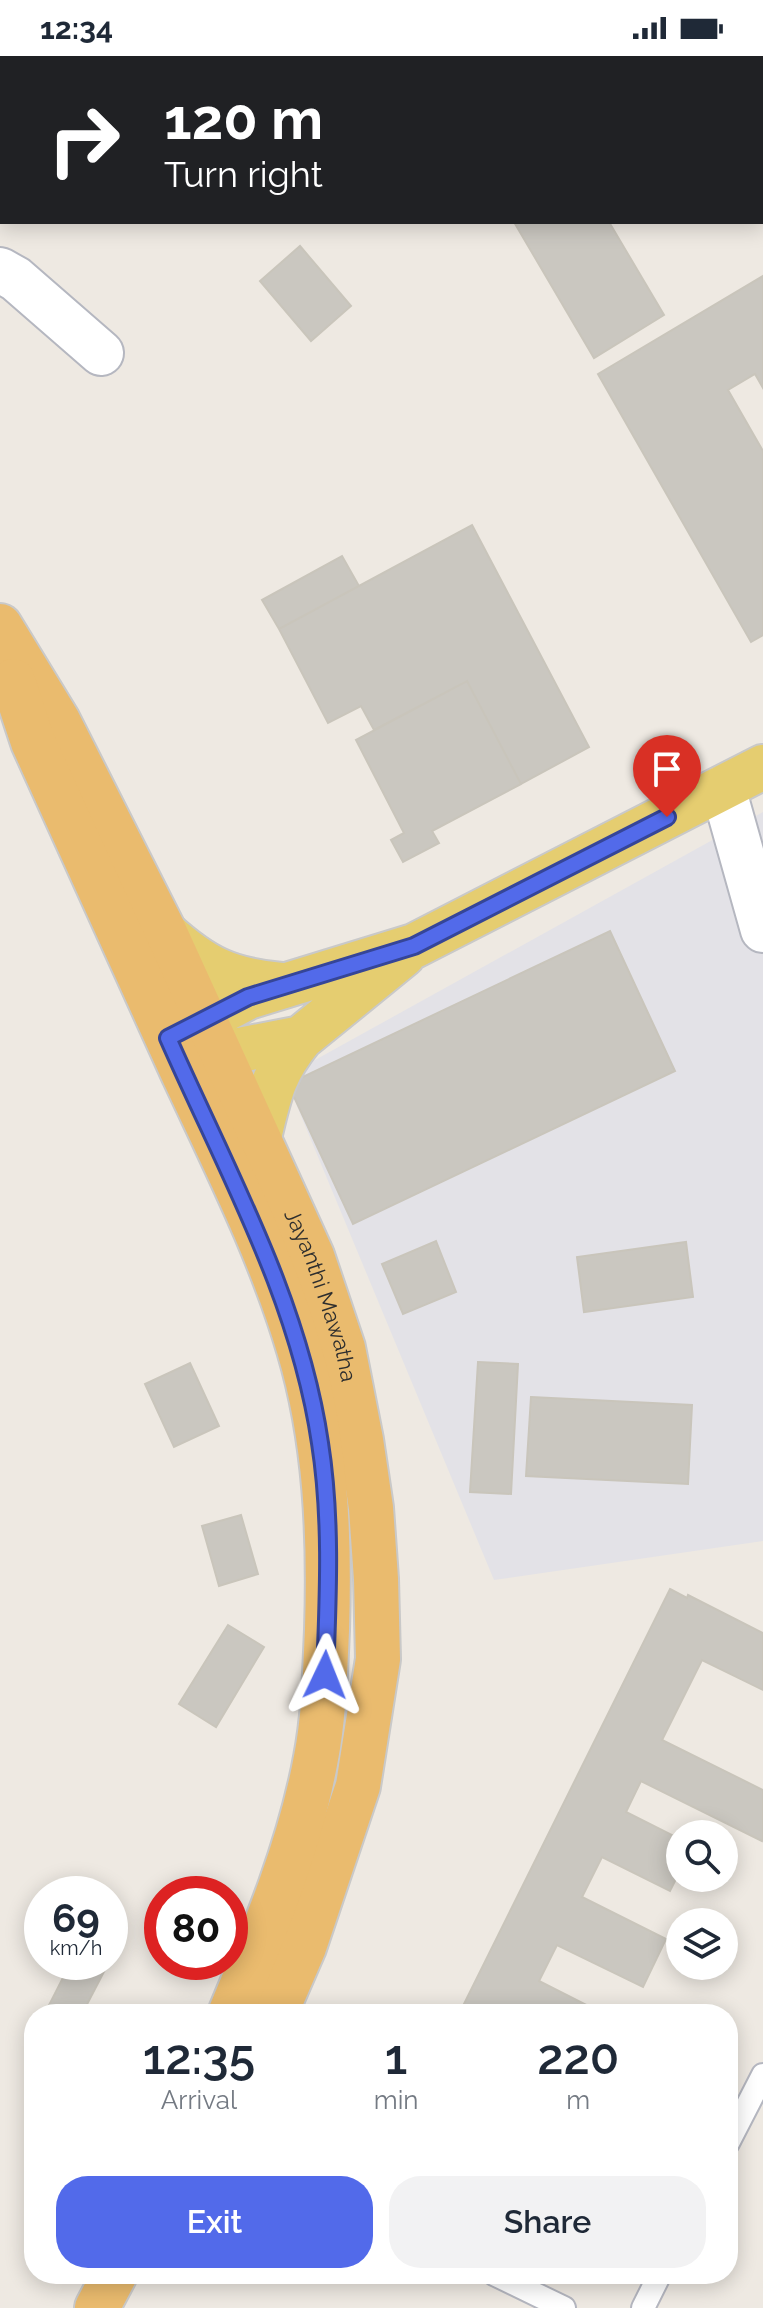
<!DOCTYPE html>
<html lang="en">
<head>
<meta charset="utf-8">
<style>
	:root { --surface:#fff; --page:#f2f2f3; --text:#1f2937; --muted:#747a83; --accent:#526aea }
	body { margin:0; font-family:Raleway,sans-serif; background:var(--page); color:var(--text); height:100vh; display:flex; flex-direction:column; font-size:30px; white-space:nowrap }
	* { box-sizing:border-box; margin:0 }
	p { font-size:26px; color:var(--muted) }
	.icon { flex:none; width:44px; height:44px; fill:none; stroke:currentColor; stroke-width:2; stroke-linecap:round; stroke-linejoin:round }
	.map { position:relative; flex:1; overflow:hidden }
	.side { position:absolute; left:24px; top:1948px; width:714px; height:280px; display:flex; flex-direction:column; background:var(--surface); border-radius:32px; box-shadow:0 4px 20px #0003 }
	.side>* { flex:none }
	.top-card { position:absolute; left:0px; top:0px; width:764px; height:168px; box-shadow:0 4px 20px #0003; background:#202124; color:#fff; overflow:hidden }
	.fabs { position:absolute; left:666px; top:1764px; display:grid; gap:16px }
	.fabs a { display:grid; place-items:center; width:72px; height:72px; border-radius:50%; background:var(--surface); box-shadow:0 4px 20px #0003; font-size:40px }
	.speed { position:absolute; left:24px; top:1820px; display:flex; gap:16px; font-size:40px; font-weight:700; text-align:center }
	.speed>* { display:grid; place-content:center; width:104px; height:104px; border-radius:50%; background:var(--surface); box-shadow:0 4px 20px #0003; line-height:1 }
	.speed small { font-size:20px; font-weight:400 }
	.speed .limit { border:12px solid #d22; background:#fff; color:#111 }
	.pin { position:absolute; display:grid; place-items:center; width:68px; height:68px; color:#fff; margin:-82px -34px; border-radius:50% 50% 50% 0; rotate:-45deg; box-shadow:0 0 8px #0007 }
	.pin .icon { rotate:45deg }
	.me { position:absolute; width:88px; margin:-44px; rotate:2deg; stroke-linejoin:round; filter:drop-shadow(0 0 6px #0008) }
	.turn { display:flex; align-items:center; gap:28px; height:168px; padding:0 32px; font-size:36px }
	.turn .icon { width:104px; height:104px; stroke-width:2.5 }
	.turn b { display:block; font-size:56px; line-height:68px }
	.eta { display:flex; justify-content:space-evenly; align-items:center; height:136px; text-align:center }
	.eta b { font-size:48px; font-weight:600; line-height:56px }
	.action { display:flex; gap:16px; margin-top:auto; padding:16px 32px }
	.action a { flex:1; height:92px; border-radius:32px; background:var(--accent); color:#fff; font-size:32px; font-weight:600; line-height:92px; text-align:center }
	.action a+a { background:var(--page); color:var(--text) }
	.status { display:flex; justify-content:space-between; align-items:center; height:56px; padding:0 40px; background:var(--surface); direction:ltr }
	.status svg { height:22px; fill:currentColor }
	.map>svg:first-child { display:block }
	.industrial { fill:#e3e2e7 }
	.building { fill:#cac7c0; stroke:#c9c5bb; stroke-width:2 }
	.lines { fill:none; stroke-linecap:round; stroke-linejoin:round }
	.service-casing { stroke:#b5b7c0; stroke-width:26 }
	.minor-casing { stroke:#b5b7c0; stroke-width:48 }
	.primary-casing { stroke:#c9c9c9; stroke-width:48 }
	.trunk-casing { stroke:#c9c9c9; stroke-width:48 }
	.service { stroke:#fff; stroke-width:22 }
	.minor { stroke:#fff; stroke-width:44 }
	.primary { stroke:#e5cd70; stroke-width:44 }
	.trunk { stroke:#eabb6e; stroke-width:44 }
	.route-casing { stroke:#354598; stroke-width:20 }
	.route { stroke:#526aea; stroke-width:14 }
	.labels { text-anchor:middle; dominant-baseline:central; stroke-width:8; stroke-linejoin:round; paint-order:stroke }
	.street-label { font-size:22px; fill:#2e2e2e; stroke:#fff }
</style>
</head>
<body>
<div class="status"><b>12:34</b><svg viewBox="0 0 49 12"><path d="M0 12V9h3v3zM5 12V6h3v6zM10 12V3h3v9zM15 12V0h3v12zM26 1h20v11H26zM47 4h2v5h-2z"/></svg></div>
<div class="map">
<svg width="763" height="2252" viewBox="0 0 763 2252">
	<rect width="100%" height="100%" fill="#eee9e2"/>
	<path class="industrial" d="M763,756V1485L494,1524L294,1043L306,1009Z"/>
	<path class="building" d="M514,166H609L664,259L594,302Z
		M300,190L351,250L311,285L260,225Z
		M763,220V332L755,318L728,334L763,395V579L751,586L598,318Z
		M472,469L589,691L521,728L467,625L374,674L361,650L328,667L279,573Z
		M342,500L359,530L279,573L262,544Z
		M467,625L521,728L432,775L439,787L403,806L391,784L404,777L356,684Z
		M610,875L675,1015L353,1168L288,1028Z
		M436,1185L456,1236L403,1258L382,1208Z
		M686,1186L693,1241L584,1256L577,1201Z
		M478,1306L518,1308L511,1438L470,1436Z
		M190,1307L219,1370L174,1391L145,1328Z
		M531,1341L692,1349L688,1428L526,1420Z
		M241,1459L258,1518L219,1530L202,1470Z
		M670,1533L687,1542L688,1539L763,1577V1634L702,1604L662,1684L763,1734V1782L762,1785L641,1725L626,1756L680,1783V1815L670,1835L602,1801L582,1841L666,1883L643,1931L557,1889L539,1925L604,1958H459Z
		M228,1569L264,1591L216,1671L179,1648Z
		M71,1906H109L82,1958H56L47,1953Z"/>
	<g class="lines">
		<g class="service-casing">
			<path id="service" d="M728,2087L763,2019
				M494,2218L564,2252
				M643,2252L660,2218"/>
		</g>
		<g class="minor-casing">
			<path id="minor" d="M0,214L16,223L101,297
				M723,732L763,874"/>
		</g>
		<g class="primary-casing">
			<path id="primary" d="M165,877C204,912 229,924 281,929
				M170,982L248,941L414,890L763,711
				M187,1013L219,998L301,982L403,899
				M259,1081C269,1040 273,1016 301,982"/>
		</g>
		<g class="trunk-casing">
			<g id="trunk">
				<path id="s1" d="M0,570L58,665L165,877L312,1200L343,1292L361,1384L371,1452L376,1523L378,1603L358,1730L304,1891L275,1958"/>
				<path d="M13,625L33,686C84,797 134,908 184,1019C226,1109 271,1198 299,1293C326,1384 330,1480 327,1574C325,1617 324,1661 316,1702C300,1790 264,1876 230,1958"/>
				<path d="M97,2252L115,2218"/>
			</g>
		</g>
		<use href="#service" class="service"/>
		<use href="#minor" class="minor"/>
		<use href="#primary" class="primary"/>
		<use href="#trunk" class="trunk"/>
	</g>
	<g class="lines">
		<g class="route-casing">
			<path id="route" d="M325,1619C328,1542 332,1463 320,1387C299,1243 226,1114 168,982L248,941L414,890L667,761"/>
		</g>
		<use href="#route" class="route"/>
	</g>
	<g class="labels">
		<g class="street-label">
			<text stroke="none"><textPath href="#s1" startOffset="744">Jayanthi Mawatha</textPath></text>
		</g>
	</g>
</svg>
<div class="fabs">
<a><svg class="icon" aria-label="search" viewBox="0 0 24 24"><circle cx="10" cy="10" r="6"/><path d="M15 15l6 6"/></svg></a>
<a><svg class="icon" aria-label="layers" viewBox="0 0 24 24"><path d="M12 4l9 5-9 5-9-5zM3 14l9 5 9-5"/></svg></a>
</div>
<div class="speed"><div>69<small>km/h</small></div><div class="limit">80</div></div>
<div class="pin" style="left:667px;top:761px;background:#d93025"><svg class="icon" aria-label="arrive" viewBox="0 0 24 24"><path d="M6 21V4h12l-3 4 3 4H6"/></svg></div>
<svg class="me" style="left:325px;top:1619px" viewBox="-20 -20 40 40"><path d="M0-17L14 15 0 8-14 15z" fill="#526aea" stroke="#fff" stroke-width="4"/></svg>
<div class="top-card">
<div class="turn"><svg class="icon" aria-label="right" viewBox="0 0 24 24"><path d="M7 20v-9h11M14 6l5 5-5 5"/></svg><div><b>120 m</b>Turn right</div></div>
</div>
<section class="side">
<div class="eta">
<div><b>12:35</b><p>Arrival</p></div>
<div><b>1</b><p>min</p></div>
<div><b>220</b><p>m</p></div>
</div>
<div class="action"><a>Exit</a><a>Share</a></div>
</section>
</div>
</body>
</html>
